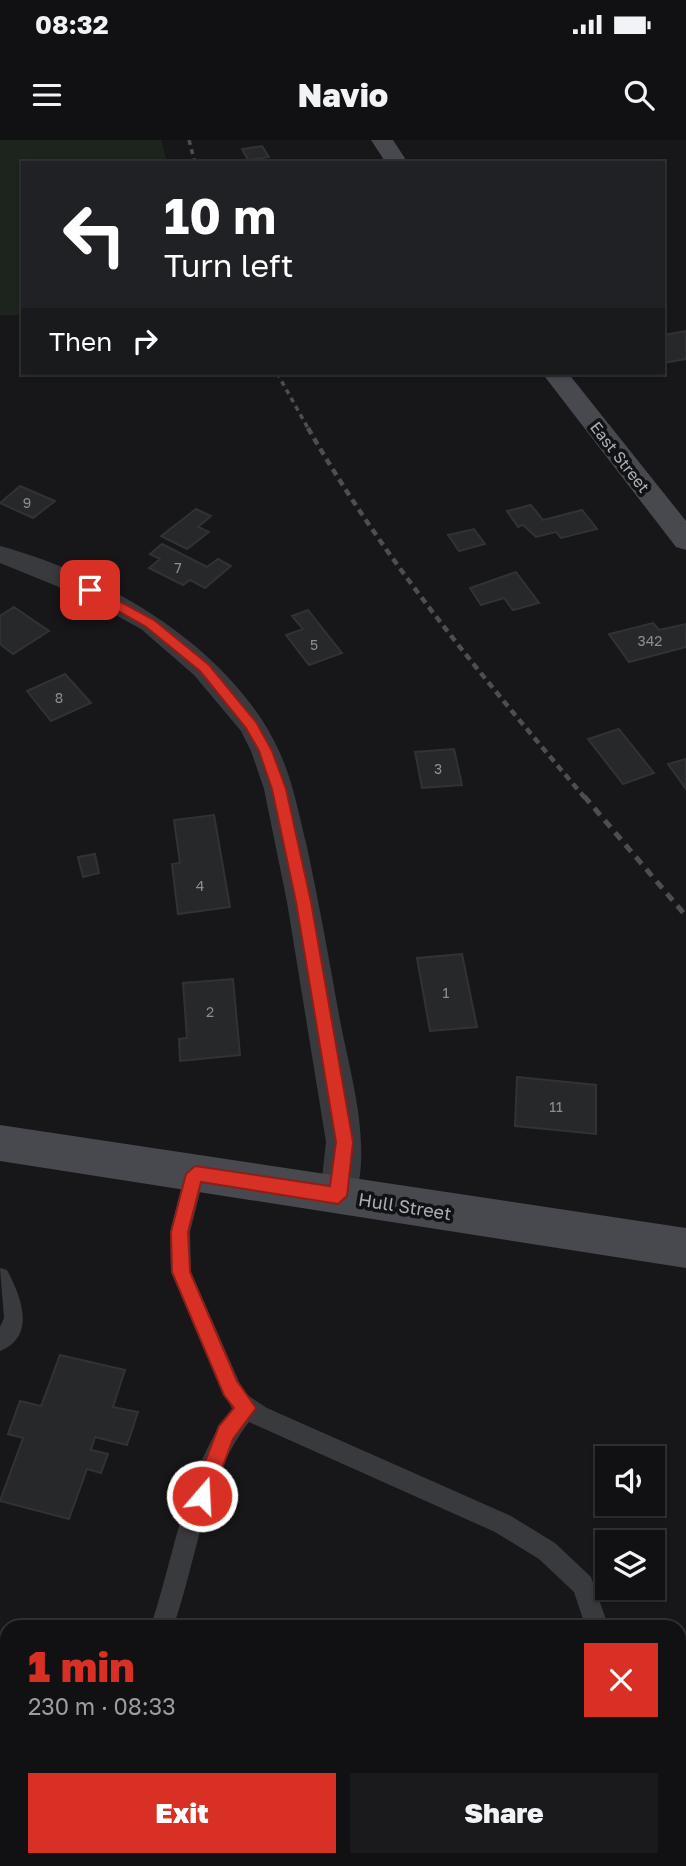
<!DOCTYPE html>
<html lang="en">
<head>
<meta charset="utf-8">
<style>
	:root { --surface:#111113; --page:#1a1a1c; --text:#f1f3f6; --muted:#9c9da0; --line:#303133; --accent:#d93025 }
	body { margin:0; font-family:"Golos Text",sans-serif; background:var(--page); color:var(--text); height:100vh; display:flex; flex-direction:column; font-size:26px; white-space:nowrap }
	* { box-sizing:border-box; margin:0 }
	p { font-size:23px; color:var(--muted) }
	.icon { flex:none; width:38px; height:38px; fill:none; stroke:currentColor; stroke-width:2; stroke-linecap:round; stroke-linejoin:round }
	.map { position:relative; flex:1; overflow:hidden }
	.panel { position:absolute; left:0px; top:1480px; width:686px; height:247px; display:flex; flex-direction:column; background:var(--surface); border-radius:21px 21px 0 0; box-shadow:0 2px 5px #0004,0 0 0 2px var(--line) }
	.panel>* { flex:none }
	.top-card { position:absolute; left:21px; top:21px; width:644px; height:214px; border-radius:0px; box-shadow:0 2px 5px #0004,0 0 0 2px var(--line); background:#202124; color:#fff; overflow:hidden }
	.buttons { position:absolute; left:595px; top:1306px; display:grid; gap:14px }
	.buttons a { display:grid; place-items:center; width:70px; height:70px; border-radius:0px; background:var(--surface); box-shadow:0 2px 5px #0004,0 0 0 2px var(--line); font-size:35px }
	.pin { position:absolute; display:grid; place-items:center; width:60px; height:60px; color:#fff; margin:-30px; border-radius:14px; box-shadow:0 4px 10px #0006 }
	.me { position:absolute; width:77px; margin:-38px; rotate:19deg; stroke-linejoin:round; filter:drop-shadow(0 0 5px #0008) }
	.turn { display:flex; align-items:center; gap:24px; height:147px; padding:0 28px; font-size:32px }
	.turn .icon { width:91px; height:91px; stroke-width:2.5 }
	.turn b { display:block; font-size:49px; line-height:60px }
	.then { display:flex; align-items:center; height:66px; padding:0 28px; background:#0003; gap:14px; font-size:26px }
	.round { display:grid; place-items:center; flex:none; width:74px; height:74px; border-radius:0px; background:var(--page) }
	.head { display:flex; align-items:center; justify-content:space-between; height:119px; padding:0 28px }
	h1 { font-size:42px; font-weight:800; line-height:52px; color:var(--accent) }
	.action { display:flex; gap:14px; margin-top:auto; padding:14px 28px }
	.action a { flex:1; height:80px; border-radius:0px; background:var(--accent); color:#fff; font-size:28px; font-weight:800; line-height:80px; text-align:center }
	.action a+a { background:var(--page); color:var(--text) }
	.status { display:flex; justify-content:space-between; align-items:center; height:49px; padding:0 35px; background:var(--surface); direction:ltr }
	.status svg { height:19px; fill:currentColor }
	header { display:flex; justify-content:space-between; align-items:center; height:91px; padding:0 28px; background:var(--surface); font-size:32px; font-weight:800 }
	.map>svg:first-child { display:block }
	.green { fill:#1d241e }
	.building { fill:#27282a; stroke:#313235; stroke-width:2 }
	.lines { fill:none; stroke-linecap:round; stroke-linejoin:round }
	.lane { fill:#383a3e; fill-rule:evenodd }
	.street { fill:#383a3e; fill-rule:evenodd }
	.secondary { fill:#47494e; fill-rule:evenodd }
	.rail-far2 { stroke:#4c4e53; stroke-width:3.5; stroke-dasharray:5 4.5; stroke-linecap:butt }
	.rail-far1 { stroke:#4c4e53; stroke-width:4.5; stroke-dasharray:7 5; stroke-linecap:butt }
	.rail { stroke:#4c4e53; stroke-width:5; stroke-dasharray:9 7; stroke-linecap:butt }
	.route { fill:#d93025; stroke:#8d1f18; stroke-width:2 }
	.labels { text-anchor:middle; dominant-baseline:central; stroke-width:7; stroke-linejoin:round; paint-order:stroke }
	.number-label { font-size:14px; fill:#898e94 }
	.far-street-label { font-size:16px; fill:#aab0b8; stroke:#121214 }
	.street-label { font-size:18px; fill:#aab0b8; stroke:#121214 }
</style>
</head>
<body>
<div class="status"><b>08:32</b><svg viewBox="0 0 49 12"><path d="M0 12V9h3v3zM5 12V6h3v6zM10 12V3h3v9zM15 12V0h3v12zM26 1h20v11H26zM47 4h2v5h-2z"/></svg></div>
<header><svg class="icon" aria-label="menu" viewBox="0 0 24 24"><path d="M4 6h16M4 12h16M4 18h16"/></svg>Navio<svg class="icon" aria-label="search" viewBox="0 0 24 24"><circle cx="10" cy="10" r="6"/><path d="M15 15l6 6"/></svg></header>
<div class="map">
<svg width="686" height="1726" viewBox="0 0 686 1726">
	<rect width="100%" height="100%" fill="#171719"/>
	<path class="green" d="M0,0H161L167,23H23V175H0Z"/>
	<path class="building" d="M262,6L269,17L248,20L242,9Z
		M686,191V219L663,223V195Z
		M20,346L55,361L33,378L0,363Z
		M531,365L543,380L582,370L597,389L561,398L556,392L536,397L523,385L518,387L507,371Z
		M196,369L211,376L198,387L209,392L187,409L161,396Z
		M474,389L485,404L459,411L448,395Z
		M162,404L207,427L218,419L231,426L205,448L190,440L183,445L149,428L160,419L150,414Z
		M516,432L539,463L513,470L504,458L481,465L470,448Z
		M14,467L49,491L13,514L0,504V476Z
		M308,470L342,513L309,525L286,495L303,489L292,476Z
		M653,483L659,490L686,484V507L629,522L609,494Z
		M65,534L91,563L51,581L27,551Z
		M619,589L654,633L623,644L588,599Z
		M454,609L462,645L422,648L415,612Z
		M686,619V649L668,624Z
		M214,675L230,767L178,774L172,724L180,723L174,680Z
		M95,714L99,733L83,737L78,717Z
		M462,814L477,887L430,891L417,818Z
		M233,839L240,915L180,921L179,899L187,898L183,843Z
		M517,937L596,945V994L515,986Z
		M60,1215L125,1230L113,1267L138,1272L127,1305L95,1297L91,1310L108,1314L101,1333L87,1329L69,1379L0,1361L23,1298L8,1294L20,1261L41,1266Z"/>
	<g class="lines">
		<path class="lane" d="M195,1024L202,1027L205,1033L190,1092L191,1132L244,1253L267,1268L511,1376L555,1403L591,1437L609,1488H586L574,1452L539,1419L495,1392L249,1282C204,1340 197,1419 173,1488H150C175,1416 184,1330 232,1269L171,1132L170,1092L185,1033L188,1027Z
			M0,1128L7,1130C21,1156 37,1196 0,1211V1187L4,1178Z
			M7,1662V1693L0,1696V1664Z
			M645,1720H671L672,1726H646Z"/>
		<path class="street" d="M0,406C105,434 232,508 279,611C293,641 299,675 307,707C319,763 329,819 339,875C349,931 376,1013 351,1068L338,1073L325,1068L320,1056L326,1002L287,762L264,649L251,611L241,591L194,535L141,489L81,456L0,423Z"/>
		<path class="secondary" d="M371,0H393L408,23H386Z
			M542,233H568L686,381V410L676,407Z
			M0,985L686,1088V1128L0,1021Z"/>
		<path class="rail-far2" d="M189,0L195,23
			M277,233L309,290"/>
		<path class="rail-far1" d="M308,288C385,422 486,541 585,658"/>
		<path class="rail" d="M584,656L686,776"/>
	</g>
	<path class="route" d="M86,448H95L154,480L209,525L256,582L272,611L286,649L311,762L353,1002L347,1056L338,1064L201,1042L188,1092L190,1132L237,1241L256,1268L233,1299L209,1363L202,1366L195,1363L192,1356L219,1286L234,1268L224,1255L172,1132L171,1092L186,1034L195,1026L330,1046L336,1002L296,762L272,649L259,611L246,588L200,531L145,486L86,453Z"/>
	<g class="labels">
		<g class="number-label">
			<text x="27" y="362">9</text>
			<text x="178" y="427">7</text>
			<text x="650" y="500">342</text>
			<text x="314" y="504">5</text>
			<text x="59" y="557">8</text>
			<text x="438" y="628">3</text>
			<text x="200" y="745">4</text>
			<text x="446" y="852">1</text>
			<text x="210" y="871">2</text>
			<text x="556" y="966">11</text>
		</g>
		<g class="far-street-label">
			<text transform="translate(620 317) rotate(52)">East Street</text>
		</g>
		<g class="street-label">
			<text transform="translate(405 1066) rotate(9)">Hull Street</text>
		</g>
	</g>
</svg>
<div class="buttons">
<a><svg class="icon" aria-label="sound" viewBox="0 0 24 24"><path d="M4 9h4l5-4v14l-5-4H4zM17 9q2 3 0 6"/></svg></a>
<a><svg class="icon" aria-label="layers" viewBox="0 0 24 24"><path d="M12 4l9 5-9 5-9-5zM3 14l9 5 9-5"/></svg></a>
</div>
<div class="pin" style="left:90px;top:450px;background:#d93025"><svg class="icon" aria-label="arrive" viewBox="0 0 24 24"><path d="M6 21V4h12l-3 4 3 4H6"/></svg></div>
<svg class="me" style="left:202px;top:1356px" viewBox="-20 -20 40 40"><circle r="17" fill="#d93025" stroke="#fff" stroke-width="3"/><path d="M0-11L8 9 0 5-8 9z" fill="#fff"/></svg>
<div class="top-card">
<div class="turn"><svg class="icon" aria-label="left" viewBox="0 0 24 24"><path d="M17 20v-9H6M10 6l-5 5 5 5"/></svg><div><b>10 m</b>Turn left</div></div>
<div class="then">Then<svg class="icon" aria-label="right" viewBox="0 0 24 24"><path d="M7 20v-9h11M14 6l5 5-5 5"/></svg></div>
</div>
<section class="panel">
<div class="head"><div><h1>1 min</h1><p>230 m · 08:33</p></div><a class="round" style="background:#d93025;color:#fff"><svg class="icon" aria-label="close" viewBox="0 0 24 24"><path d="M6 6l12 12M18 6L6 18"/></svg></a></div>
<div class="action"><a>Exit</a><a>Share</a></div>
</section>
</div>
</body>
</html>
